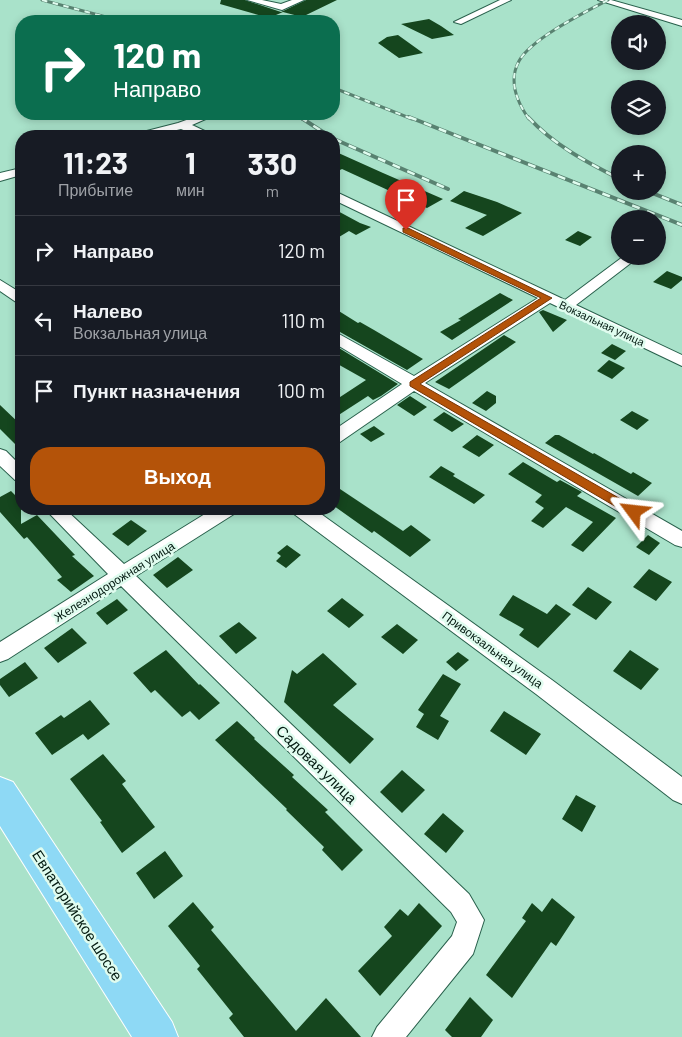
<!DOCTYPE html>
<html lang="ru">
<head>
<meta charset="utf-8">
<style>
	:root { --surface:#171b24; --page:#20242c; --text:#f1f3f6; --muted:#9ea1a6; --line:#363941; --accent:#b45309 }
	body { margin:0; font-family:Barlow,sans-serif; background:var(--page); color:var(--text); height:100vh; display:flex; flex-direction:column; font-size:19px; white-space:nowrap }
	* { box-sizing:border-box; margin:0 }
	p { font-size:16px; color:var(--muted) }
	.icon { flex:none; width:28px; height:28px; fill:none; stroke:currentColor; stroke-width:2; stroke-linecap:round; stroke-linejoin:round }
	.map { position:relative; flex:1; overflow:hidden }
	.details { position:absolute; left:15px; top:130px; width:325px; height:385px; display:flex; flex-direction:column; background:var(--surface); border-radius:20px; box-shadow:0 2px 8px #0003 }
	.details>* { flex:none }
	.banner { position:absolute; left:15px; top:15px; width:325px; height:105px; border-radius:20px; box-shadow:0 2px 8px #0003; background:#0b6e4f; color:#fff; overflow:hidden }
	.tools { position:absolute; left:611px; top:15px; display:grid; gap:10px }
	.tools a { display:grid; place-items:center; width:55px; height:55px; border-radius:50%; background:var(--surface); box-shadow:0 2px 8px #0003; font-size:25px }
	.pin { position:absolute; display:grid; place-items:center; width:42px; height:42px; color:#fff; margin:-51px -21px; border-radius:50% 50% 50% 0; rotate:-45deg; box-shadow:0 0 5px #0007 }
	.pin .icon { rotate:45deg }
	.me { position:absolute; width:55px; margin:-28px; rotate:300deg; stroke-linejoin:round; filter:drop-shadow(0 0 4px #0008) }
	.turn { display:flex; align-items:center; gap:18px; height:105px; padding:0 15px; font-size:22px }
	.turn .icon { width:65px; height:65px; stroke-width:2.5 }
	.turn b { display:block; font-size:35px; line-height:42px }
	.eta { display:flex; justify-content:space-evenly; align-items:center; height:85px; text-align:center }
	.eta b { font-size:30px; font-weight:700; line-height:35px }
	.action { display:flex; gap:10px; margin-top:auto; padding:10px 15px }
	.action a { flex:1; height:58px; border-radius:20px; background:var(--accent); color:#fff; font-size:20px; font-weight:700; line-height:58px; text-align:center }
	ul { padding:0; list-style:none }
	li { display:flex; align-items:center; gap:15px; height:70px; padding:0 15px; border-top:1px solid var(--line) }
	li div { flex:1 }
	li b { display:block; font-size:19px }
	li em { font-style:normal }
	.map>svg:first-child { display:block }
	.building { fill:#15461e }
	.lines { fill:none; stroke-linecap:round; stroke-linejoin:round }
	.street-casing { stroke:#29604c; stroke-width:2 }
	.primary-casing { stroke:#fff; stroke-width:2 }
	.street { fill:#fff; fill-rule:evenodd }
	.primary { fill:#8ed9f5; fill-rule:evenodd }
	.rail-far1-casing { stroke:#598271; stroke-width:3 }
	.rail-casing { stroke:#598271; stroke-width:4 }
	.rail-far1 { stroke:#e0fcef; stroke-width:2; stroke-dasharray:5.5; stroke-linecap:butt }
	.rail { stroke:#e0fcef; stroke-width:2.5; stroke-dasharray:8; stroke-linecap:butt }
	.route { fill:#b45309; stroke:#753606 }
	.labels { text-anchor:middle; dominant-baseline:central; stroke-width:5; stroke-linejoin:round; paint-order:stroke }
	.far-street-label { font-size:11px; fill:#041b12; stroke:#e0fcef }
	.street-label { font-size:12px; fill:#041b12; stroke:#e0fcef }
	.near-street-label { font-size:15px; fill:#041b12; stroke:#e0fcef }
</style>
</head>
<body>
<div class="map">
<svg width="682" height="1037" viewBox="0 0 682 1037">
	<rect width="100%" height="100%" fill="#a9e2ca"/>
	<path class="building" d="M221,0H245L281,12L306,0H337L302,17L283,12L269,18L220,4Z
		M429,19L441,26L454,35L432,39L401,24Z
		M398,35L423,53L399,58L378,43L387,37Z
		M334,151L383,173L443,199L427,208L342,169L334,173Z
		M464,191L497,202L522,213L483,236L465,228L487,215L450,201Z
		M334,209L360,223L371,227L356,235L349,231L334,240Z
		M578,231L592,237L580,246L565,240Z
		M667,271L682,277V280L671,289L653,282Z
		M500,293L513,300L452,340L440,332L461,320L458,319Z
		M334,308L358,323L360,322L374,330L423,359L407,370L340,332L334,331Z
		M543,310L567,320L553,332L539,312Z
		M504,335L516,342L449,389L435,382Z
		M612,344L626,351L615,360L601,353Z
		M334,345L398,384L381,396L373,400L368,396L334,418V401L366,380L334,362Z
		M609,360L625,368L612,379L597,371Z
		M487,391L496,396V403L486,411L472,403Z
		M410,396L427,407L414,416L397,405Z
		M0,405L21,425V450L0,429Z
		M632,411L649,420L637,430L620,420Z
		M444,412L464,424L452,432L433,420Z
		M374,426L385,434L371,442L360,434Z
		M477,435L494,445L479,457L462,447Z
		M555,435H559L593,454L594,453L631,474L633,472L652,483L638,496L545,443Z
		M523,462L557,482L560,480L582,492L577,496L616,518L583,552L571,545L593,522L566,507L543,528L531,521L544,508L535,502L542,495L508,474Z
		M441,466L455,474L453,476L485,495L474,504L429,477Z
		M334,485L403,531L411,525L431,540L410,557L374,531L372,533L334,506Z
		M11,491L21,501V524L37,515L75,555L72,556L94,576L71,592L57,580L62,577L27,537L24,539L0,512V497Z
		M131,520L147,531L128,546L112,534Z
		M648,535L660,543L649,555L636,547Z
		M287,545L301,555L286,568L276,561L281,556L277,553Z
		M178,557L193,570L167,588L153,575Z
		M649,569L672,582L656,601L633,587Z
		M588,587L612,602L596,620L572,605Z
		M513,595L547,614L556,604L571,614L538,648L519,635L524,629L499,615Z
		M342,598L364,615L349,628L327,611Z
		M117,599L128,610L107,625L96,613Z
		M239,622L257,638L236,654L219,636Z
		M397,624L418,640L403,654L381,637Z
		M72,628L87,643L58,663L44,648Z
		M166,650L199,685L200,684L220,703L199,720L190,711L182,717L155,690L151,693L133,673Z
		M630,650L659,669L641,690L613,671Z
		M458,652L469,660L456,671L446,662Z
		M323,653L357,684L333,705L374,739L350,764L284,702L292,670L297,674Z
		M25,662L38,678L9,697L0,685V679Z
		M443,674L461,684L440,716L449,721L438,740L416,727L424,714L418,710Z
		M90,700L110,724L88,740L83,734L52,755L35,733L61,715L64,718Z
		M504,711L541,734L526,755L490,731Z
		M237,721L255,738L254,739L294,775L292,777L328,810L325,812L363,850L342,871L322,850L324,847L286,810L287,809L215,740Z
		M103,754L126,781L122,784L155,827L122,853L100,822L102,821L70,779Z
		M402,770L425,790L402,813L380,792Z
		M576,795L596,806L582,832L562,819Z
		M443,813L464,831L446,853L424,834Z
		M165,851L183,876L154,899L136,873Z
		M552,898L575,917L556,946L551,942L512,998L486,975L526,921L522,918L532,903L542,912Z
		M193,902L214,927L211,930L296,1031L326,998L361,1037H244L229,1018L233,1014L197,969L200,966L168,926Z
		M419,903L442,926L380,996L358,971L392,936L384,927L400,909L408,916Z
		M470,997L493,1020L481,1037H452L445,1030Z"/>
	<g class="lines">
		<g class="street-casing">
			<path id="street" d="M247,0H262L281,4L292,0H304L282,10Z
				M500,0H511L461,24L454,22Z
				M598,0H611L682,20V26Z
				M203,114H217L192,125L211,134L212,136H198L181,129L151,136H133L135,134L178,123Z
				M21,168V175L0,181V173Z
				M334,191L565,300L624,256H640L576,305L682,355V366L550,303L425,383L682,531V547L675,545L414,391L340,442L334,444V430L402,384L334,343V333L339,334L414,376L538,298L334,200Z
				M0,280L21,293V303L16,302L0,291Z
				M0,449L6,451L21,466V482L15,480L0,466Z
				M45,509H65L124,564L213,509H236L234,514L136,576L469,894L484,920L473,954L406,1037H372L377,1027L452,936L457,922L451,912L121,586L8,659L0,662V642L108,574Z
				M292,509H314L552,680L682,777V804L673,800L536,694L294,514Z"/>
		</g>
		<g class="primary-casing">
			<path id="primary" d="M0,777L13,782L172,1022L178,1037H132L0,826Z"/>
		</g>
		<use href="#street" class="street"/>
		<use href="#primary" class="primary"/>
		<g class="rail-far1-casing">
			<path id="rail-far1" d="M42,0L121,21
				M334,88L412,119
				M294,114L302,119
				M529,119C517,102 508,81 519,61C531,39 585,12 608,0"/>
		</g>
		<g class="rail-casing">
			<path id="rail" d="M300,117L329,136
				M409,117L682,225
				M528,117C554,145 586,162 620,179
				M334,139L448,189
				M647,191L682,205"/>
		</g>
		<use href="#rail-far1" class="rail-far1"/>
		<use href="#rail" class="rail"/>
	</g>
	<path class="route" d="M403,228H408L552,298L420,384L638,509L639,512L638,515H630L410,386V382L541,298L403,232Z"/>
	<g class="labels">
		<g class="far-street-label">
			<text transform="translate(602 323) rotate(25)">Вокзальная улица</text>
		</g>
		<g class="street-label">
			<text transform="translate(114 581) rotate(-32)">Железнодорожная улица</text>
			<text transform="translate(493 649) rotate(36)">Привокзальная улица</text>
		</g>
		<g class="near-street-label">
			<text transform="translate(317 764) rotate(44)">Садовая улица</text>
			<text transform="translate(78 915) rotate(57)">Евпаторийское шоссе</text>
		</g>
	</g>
</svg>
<div class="tools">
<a><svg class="icon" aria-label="sound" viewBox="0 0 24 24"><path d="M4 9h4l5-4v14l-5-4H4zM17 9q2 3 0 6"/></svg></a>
<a><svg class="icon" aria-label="layers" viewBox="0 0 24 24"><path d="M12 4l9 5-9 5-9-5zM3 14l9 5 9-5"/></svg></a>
<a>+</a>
<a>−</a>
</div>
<div class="pin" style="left:406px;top:230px;background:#d93025"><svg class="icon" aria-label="arrive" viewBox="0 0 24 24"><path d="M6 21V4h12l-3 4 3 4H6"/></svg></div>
<svg class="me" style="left:634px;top:512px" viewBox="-20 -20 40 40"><path d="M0-17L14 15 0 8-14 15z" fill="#b45309" stroke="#fff" stroke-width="4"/></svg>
<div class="banner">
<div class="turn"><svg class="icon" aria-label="right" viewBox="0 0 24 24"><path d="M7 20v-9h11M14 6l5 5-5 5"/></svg><div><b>120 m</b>Направо</div></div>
</div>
<section class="details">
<div class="eta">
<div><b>11:23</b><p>Прибытие</p></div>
<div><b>1</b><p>мин</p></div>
<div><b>330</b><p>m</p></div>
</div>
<ul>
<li><svg class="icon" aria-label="right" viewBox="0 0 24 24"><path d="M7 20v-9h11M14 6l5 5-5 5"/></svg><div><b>Направо</b></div><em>120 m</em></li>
<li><svg class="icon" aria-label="left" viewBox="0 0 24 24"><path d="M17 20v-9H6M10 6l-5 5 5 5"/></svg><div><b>Налево</b><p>Вокзальная улица</p></div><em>110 m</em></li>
<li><svg class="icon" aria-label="arrive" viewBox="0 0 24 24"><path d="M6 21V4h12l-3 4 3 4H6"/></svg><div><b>Пункт назначения</b></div><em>100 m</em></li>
</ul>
<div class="action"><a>Выход</a></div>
</section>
</div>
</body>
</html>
